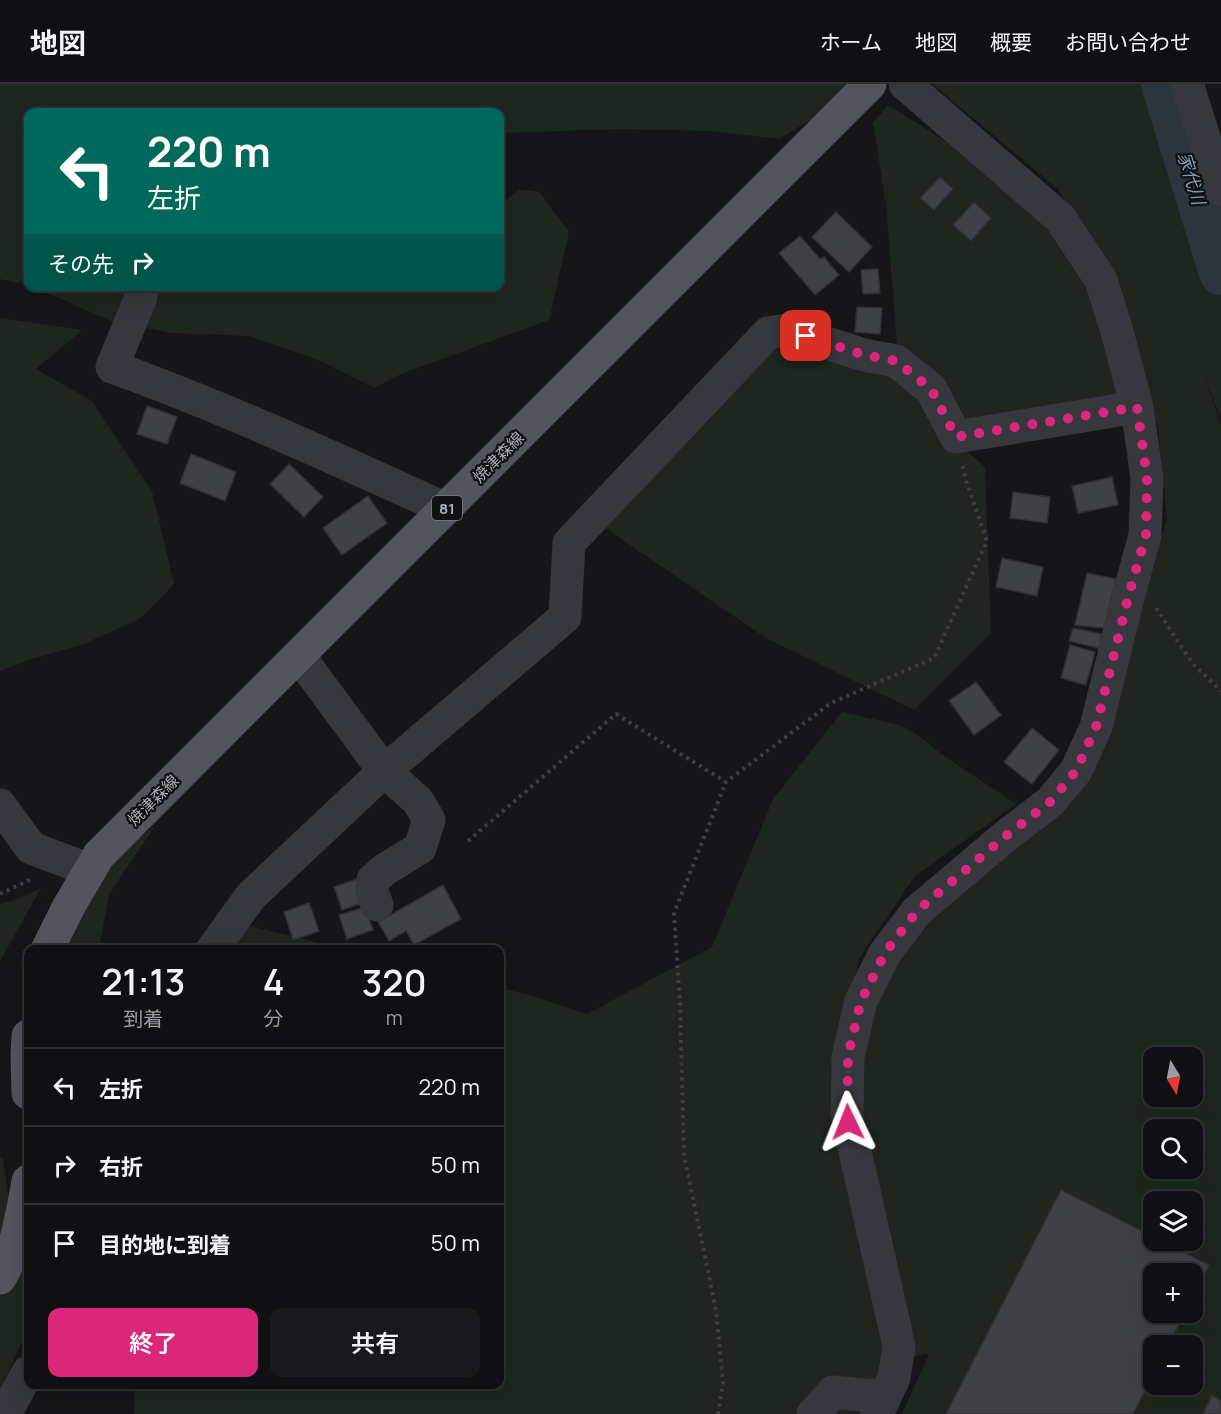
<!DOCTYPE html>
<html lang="ja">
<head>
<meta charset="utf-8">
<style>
	:root { --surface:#101012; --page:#19191b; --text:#f1f3f6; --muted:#9c9d9f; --line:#303032; --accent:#db2777 }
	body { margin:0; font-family:Manrope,"Noto Sans JP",sans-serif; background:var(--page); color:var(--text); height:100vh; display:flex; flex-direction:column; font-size:22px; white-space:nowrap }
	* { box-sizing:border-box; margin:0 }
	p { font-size:20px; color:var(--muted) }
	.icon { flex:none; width:33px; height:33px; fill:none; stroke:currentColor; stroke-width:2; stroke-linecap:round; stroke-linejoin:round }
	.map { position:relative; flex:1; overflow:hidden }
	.details { position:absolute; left:24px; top:861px; width:480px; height:444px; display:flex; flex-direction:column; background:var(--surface); border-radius:12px; box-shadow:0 6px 24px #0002,0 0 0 2px var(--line) }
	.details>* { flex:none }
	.guide { position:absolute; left:24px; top:24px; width:480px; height:183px; border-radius:12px; box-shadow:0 6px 24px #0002,0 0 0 2px var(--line); background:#00695c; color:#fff; overflow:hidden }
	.needle { width:39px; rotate:170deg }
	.controls { position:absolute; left:1143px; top:963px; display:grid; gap:12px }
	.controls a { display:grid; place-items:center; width:60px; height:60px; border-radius:12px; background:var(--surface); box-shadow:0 6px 24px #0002,0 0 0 2px var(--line); font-size:30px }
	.pin { position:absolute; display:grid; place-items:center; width:51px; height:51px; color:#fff; margin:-26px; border-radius:12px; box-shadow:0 3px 9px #0006 }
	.me { position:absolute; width:66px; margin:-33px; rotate:358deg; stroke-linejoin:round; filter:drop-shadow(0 0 4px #0008) }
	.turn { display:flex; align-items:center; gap:21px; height:126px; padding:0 24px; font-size:27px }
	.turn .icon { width:78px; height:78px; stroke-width:2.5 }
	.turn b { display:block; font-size:42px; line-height:51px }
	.then { display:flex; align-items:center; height:57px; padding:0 24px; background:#0003; gap:12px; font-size:22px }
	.eta { display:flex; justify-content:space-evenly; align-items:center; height:102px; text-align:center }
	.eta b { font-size:36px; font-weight:600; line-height:42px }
	.button { display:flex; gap:12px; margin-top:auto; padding:12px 24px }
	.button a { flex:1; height:69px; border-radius:12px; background:var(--accent); color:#fff; font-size:24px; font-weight:600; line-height:69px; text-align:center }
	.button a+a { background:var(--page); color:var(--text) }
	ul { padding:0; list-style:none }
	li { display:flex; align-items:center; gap:18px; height:78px; padding:0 24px; border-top:2px solid var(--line) }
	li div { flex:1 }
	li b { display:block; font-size:22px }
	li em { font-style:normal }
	header { display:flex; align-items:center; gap:36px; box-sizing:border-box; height:84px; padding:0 30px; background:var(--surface); border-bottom:2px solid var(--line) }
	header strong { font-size:28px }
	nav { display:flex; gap:33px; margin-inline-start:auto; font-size:21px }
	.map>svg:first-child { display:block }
	.green { fill:#1e261f; fill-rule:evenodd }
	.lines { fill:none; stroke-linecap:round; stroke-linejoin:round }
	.river { stroke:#2c353c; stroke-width:44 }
	.building { fill:#404145; stroke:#303034; stroke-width:1.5 }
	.path { stroke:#3d3f44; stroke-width:4; stroke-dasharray:3 4.5; stroke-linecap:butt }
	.minor { stroke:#37383d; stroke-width:33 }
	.major { stroke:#53555c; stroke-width:33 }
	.route { stroke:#db2777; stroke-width:10; stroke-dasharray:0 18 }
	.labels { text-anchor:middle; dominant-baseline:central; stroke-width:4.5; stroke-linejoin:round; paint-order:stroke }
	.shield { fill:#111113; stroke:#7b7e86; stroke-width:1.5 }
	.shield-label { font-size:15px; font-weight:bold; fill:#a8adb8 }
	.street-label { font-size:16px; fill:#a8adb8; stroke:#111113 }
	.water-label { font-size:18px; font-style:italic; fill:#7f9bb3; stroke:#111113 }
</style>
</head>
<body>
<header>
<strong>地図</strong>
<nav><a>ホーム</a><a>地図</a><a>概要</a><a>お問い合わせ</a></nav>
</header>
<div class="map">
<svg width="1221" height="1330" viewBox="0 0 1221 1330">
	<rect width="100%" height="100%" fill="#161618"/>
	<path class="green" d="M0,0H869L779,55L711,47L621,45L500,49V28H28V201L0,195Z
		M932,0H1193L1221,105V336L1201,284L1221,341V1330H902L929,1270L908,1273L866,1103L859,941L884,881L1083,684L1167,436L1158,342L1108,190L1057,104ZM1154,974H1192V1012H1154ZM1154,1046H1192V1084H1154ZM1154,1118H1192V1156H1154ZM1154,1190H1192V1228H1154ZM1154,1262H1192V1300H1154Z
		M888,21L948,59L1053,140L1105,210L1133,311L954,356L985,383L991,549L914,626L766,554L598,439L769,259L897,261L886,121L873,39Z
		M519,105L539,108L569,148L549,236L401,290L374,304L318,276L250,252L172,249L113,238L34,203L500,202V122Z
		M0,234L82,246L36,285L92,317L152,407L174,500L141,534L84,560L29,576L0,587Z
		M842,628L900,641L918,651L940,669L1016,720L915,792L859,874L837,997L899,1262L874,1330H134L135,1307L163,1301L500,1300V904L527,910L587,930L712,863L773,715Z
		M155,742L109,810L99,865L60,866L78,827L121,768Z
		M41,804L0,877V820L15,816Z
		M233,838L345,865L217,866Z
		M3,1073L10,1126L28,1155V1243L0,1307V1074Z"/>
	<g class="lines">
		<path class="river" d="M1163,0L1221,189"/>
	</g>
	<path class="building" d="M940,93L953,105L934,126L920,114Z
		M974,118L991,134L971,157L953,141Z
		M836,128L872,163L849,188L812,153Z
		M800,152L820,175L824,173L839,191L815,211L779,169Z
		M878,185L880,209L863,210L861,186Z
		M857,223L882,224L880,250L855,248Z
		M147,322L177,333L167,360L137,350Z
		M191,370L236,388L225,417L180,399Z
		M289,380L323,413L304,433L270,400Z
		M1112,393L1118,421L1078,429L1072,402Z
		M1013,408L1050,413L1047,439L1010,434Z
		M368,412L387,439L342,471L323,444Z
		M1002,474L1043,483L1037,512L996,503Z
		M1087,489L1116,495L1104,544L1075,541Z
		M1073,544L1102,550L1099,564L1069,557Z
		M1070,561L1095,568L1086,601L1061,594Z
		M976,598L1001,631L974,651L949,617Z
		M1032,644L1059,666L1032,700L1004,678Z
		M360,794L368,817L342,826L334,803Z
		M443,801L461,835L414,861L406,847L389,857L378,838Z
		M309,819L319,847L293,856L284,828Z
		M365,823L373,846L347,855L339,831Z
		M1061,1106L1154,1153V1156H1161L1209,1181L1192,1214V1190H1154V1228H1185L1168,1262H1154V1290L1133,1330H946Z
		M1212,1311L1221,1317V1330H1203Z"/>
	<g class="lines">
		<path class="path" d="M1156,524L1193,580L1221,607
			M468,757L616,630L726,698L831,619L934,574L987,457L966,397L962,380
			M0,810L32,795
			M718,1330L723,1298L716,1226L684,1071L680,920L674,829L726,698"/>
		<path class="minor" d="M1187,0L1221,106
			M141,213L112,283C226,324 336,375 446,425
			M299,572L384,687L418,717L429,736L420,764L384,786L373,796L372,808L377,821
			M0,721L31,764L90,786
			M212,866L251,812L382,689L565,533L569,459L768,249L787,246L864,271L896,277L931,305L956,353L1137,323
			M5,1330L28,1288
			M813,1330L833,1308L885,1313
			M877,1330L894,1294L899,1262L847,1032L848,973L861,917L885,869L917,827L1007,751L1050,718L1076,687L1096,643L1129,510L1145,451L1147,394L1137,323L1116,244L1101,196L1060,134L905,0"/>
		<path class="major" d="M47,866L69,822L99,771L870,0
			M28,952L27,970L28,1009
			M0,1194C17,1165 22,1130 28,1097"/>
	</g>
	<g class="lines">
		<path class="route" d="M806,252L864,271L896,277L931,305L956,353L1137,323L1147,394L1146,451L1129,510L1096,643L1076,687L1050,718L1007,751L917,827L885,869L861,917L848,972L847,1032L848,1038"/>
	</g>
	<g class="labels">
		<rect class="shield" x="432" y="412" width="30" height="24" rx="4.5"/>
		<g class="shield-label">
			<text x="447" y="424">81</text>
		</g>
		<g class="street-label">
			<text transform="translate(498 373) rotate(-45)">焼津森線</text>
			<text transform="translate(153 716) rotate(-45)">焼津森線</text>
		</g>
		<g class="water-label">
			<text transform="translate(1192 94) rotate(73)">家代川</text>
		</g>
	</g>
</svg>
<div class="controls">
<a><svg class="needle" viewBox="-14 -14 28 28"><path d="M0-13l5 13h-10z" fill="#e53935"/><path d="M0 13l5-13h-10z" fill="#9c9d9f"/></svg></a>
<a><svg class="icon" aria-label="search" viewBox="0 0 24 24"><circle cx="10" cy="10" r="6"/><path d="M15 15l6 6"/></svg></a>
<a><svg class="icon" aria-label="layers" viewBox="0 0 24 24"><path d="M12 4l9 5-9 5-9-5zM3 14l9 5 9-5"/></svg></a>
<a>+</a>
<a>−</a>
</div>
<div class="pin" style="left:806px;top:252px;background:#d93025"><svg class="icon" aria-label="arrive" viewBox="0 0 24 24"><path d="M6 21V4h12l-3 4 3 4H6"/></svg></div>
<svg class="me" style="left:848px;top:1038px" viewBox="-20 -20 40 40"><path d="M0-17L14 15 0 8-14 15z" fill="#db2777" stroke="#fff" stroke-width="4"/></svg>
<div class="guide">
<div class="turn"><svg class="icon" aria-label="left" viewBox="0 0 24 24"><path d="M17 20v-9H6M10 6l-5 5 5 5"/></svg><div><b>220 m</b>左折</div></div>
<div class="then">その先<svg class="icon" aria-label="right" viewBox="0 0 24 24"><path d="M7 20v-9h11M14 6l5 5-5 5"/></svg></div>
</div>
<section class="details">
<div class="eta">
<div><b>21:13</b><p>到着</p></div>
<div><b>4</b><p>分</p></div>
<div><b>320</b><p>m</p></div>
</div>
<ul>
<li><svg class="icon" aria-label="left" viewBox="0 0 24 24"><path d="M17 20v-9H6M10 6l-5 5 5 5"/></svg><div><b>左折</b></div><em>220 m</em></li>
<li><svg class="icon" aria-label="right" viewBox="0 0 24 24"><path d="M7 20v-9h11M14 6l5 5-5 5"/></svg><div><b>右折</b></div><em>50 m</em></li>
<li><svg class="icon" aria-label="arrive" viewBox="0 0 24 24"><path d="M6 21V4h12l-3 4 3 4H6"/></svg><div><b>目的地に到着</b></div><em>50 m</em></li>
</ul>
<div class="button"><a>終了</a><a>共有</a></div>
</section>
</div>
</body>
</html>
